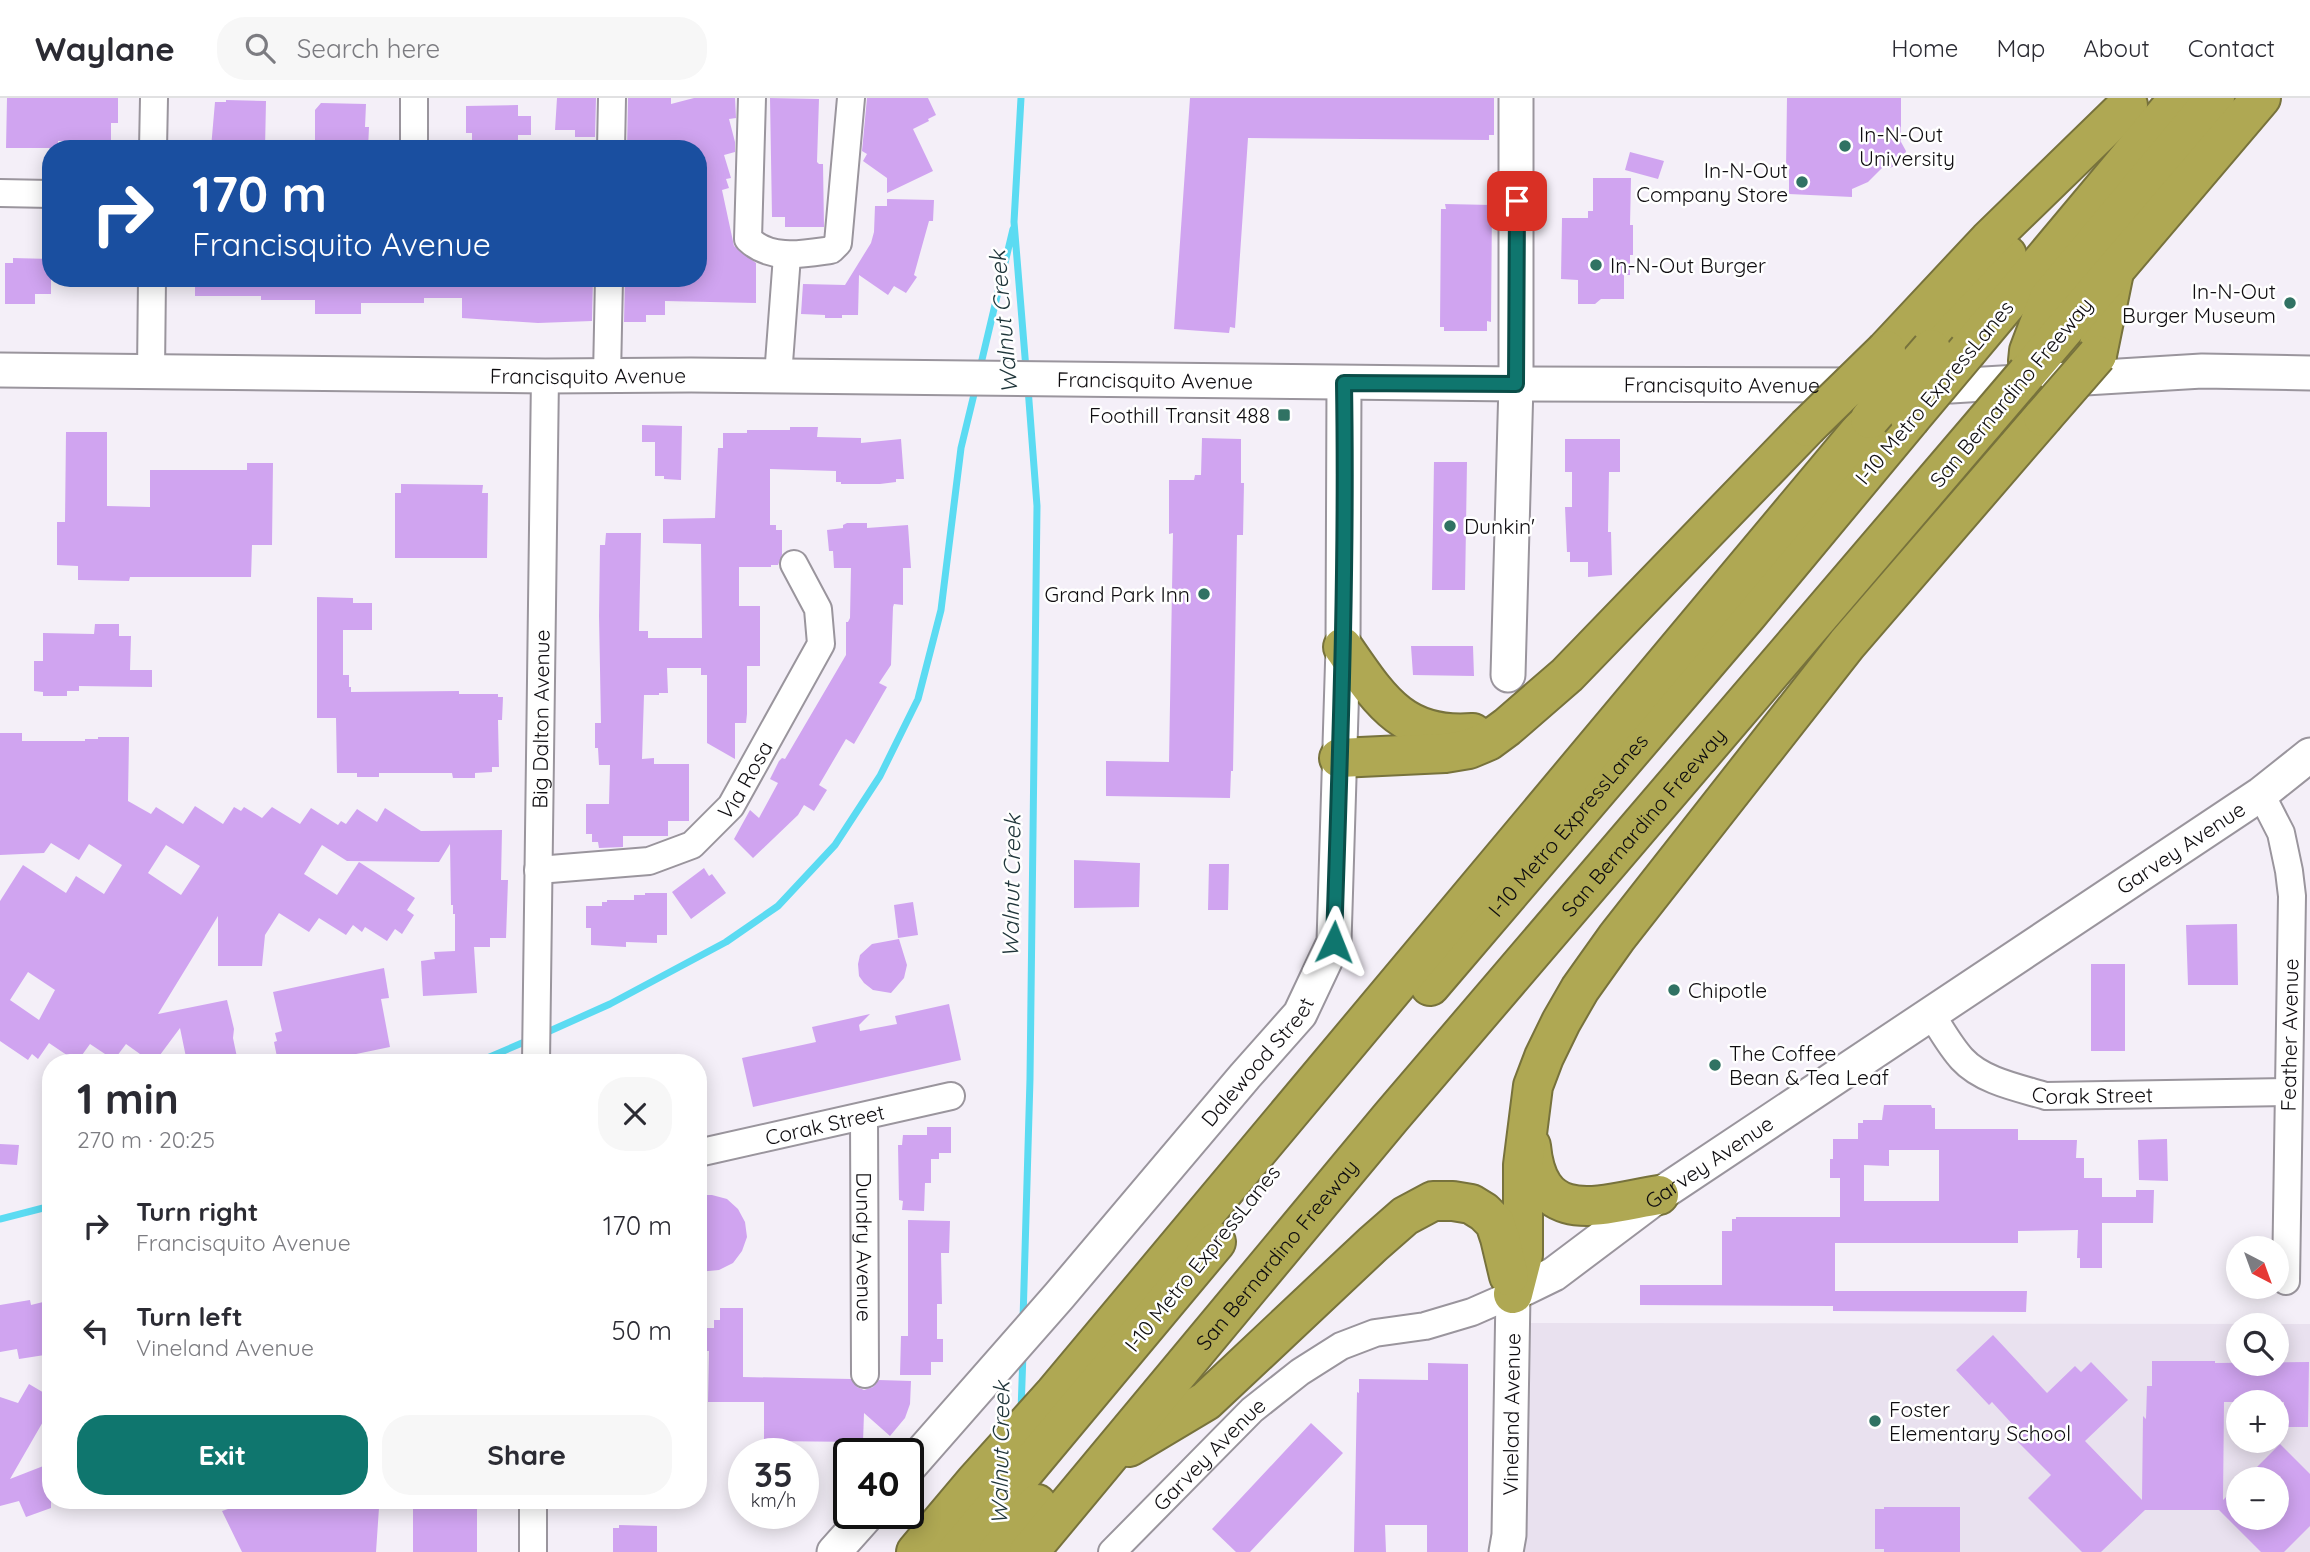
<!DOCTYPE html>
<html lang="en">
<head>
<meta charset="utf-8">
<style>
	:root { --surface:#fff; --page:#f7f7f7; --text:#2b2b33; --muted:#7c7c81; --line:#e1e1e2; --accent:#0f766e }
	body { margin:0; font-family:Quicksand,sans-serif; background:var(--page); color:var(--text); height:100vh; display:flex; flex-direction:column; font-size:26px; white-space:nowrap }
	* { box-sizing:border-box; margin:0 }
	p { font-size:23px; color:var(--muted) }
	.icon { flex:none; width:38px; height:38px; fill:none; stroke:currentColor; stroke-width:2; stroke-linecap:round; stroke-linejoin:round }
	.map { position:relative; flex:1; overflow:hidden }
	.panel { position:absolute; left:42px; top:956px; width:665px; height:455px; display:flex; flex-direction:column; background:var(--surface); border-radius:28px; box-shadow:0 4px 18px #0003 }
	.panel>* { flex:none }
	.banner { position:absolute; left:42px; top:42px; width:665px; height:147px; border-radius:28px; box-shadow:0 4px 18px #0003; background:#1a4fa0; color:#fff; overflow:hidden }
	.needle { width:46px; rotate:139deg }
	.controls { position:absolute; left:2226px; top:1138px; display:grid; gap:14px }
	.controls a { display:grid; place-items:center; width:63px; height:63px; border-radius:50%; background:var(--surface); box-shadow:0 4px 18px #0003; font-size:35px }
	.speed { position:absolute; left:728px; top:1340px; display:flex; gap:14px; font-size:35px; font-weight:700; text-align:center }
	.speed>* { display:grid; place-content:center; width:91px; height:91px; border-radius:50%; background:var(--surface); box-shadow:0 4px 18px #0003; line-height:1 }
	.speed small { font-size:18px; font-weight:400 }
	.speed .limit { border:4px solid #111; border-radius:10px; background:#fff; color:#111 }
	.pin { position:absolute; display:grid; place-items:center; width:60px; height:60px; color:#fff; margin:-30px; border-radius:14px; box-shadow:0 4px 10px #0006 }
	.me { position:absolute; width:77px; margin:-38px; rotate:2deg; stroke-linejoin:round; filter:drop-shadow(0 0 5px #0008) }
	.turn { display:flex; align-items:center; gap:24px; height:147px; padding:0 35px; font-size:32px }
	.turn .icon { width:91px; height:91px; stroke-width:2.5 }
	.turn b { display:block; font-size:49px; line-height:60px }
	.round { display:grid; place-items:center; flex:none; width:74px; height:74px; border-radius:28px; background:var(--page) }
	.headline { display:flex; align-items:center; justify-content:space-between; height:119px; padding:0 35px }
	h1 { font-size:42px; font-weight:700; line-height:52px }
	.button { display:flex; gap:14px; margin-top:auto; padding:14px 35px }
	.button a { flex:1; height:80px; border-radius:28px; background:var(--accent); color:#fff; font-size:28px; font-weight:700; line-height:80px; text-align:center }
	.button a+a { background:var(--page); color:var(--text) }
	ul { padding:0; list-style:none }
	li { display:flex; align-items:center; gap:21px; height:105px; padding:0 35px }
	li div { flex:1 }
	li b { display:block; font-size:26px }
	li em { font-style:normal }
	header { display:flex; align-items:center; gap:42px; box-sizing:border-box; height:98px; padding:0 35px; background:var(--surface); border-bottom:2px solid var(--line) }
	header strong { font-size:33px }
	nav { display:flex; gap:38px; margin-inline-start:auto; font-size:24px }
	.search { width:490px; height:63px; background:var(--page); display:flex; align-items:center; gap:18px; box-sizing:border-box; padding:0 24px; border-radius:28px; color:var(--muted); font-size:26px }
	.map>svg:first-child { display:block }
	.built { fill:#e9e1ef; fill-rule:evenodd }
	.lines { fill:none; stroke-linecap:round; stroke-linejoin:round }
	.stream { stroke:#5bdbf2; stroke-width:7 }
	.building { fill:#d0a4f0; fill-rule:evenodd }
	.minor-casing { stroke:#9a959d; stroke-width:30 }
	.tertiary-casing { stroke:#9a959d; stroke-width:37 }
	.motorway-casing { stroke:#77723c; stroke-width:42 }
	.minor { stroke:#fff; stroke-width:26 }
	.tertiary { stroke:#fff; stroke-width:33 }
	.motorway { stroke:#afa853; stroke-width:38 }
	.motorway-bridge-casing { stroke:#77723c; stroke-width:42; stroke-linecap:butt }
	.motorway-bridge { stroke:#afa853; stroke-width:38 }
	.route-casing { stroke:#0a4d48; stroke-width:18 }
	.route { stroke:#0f766e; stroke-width:12 }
	.poi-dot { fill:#307263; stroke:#fff; stroke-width:2.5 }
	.labels { text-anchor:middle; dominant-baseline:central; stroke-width:5; stroke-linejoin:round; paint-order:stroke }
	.poi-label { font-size:21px; fill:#0f0d10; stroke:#fff; text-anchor:start }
	.street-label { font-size:21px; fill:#0f0d10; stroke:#fff }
	.water-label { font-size:23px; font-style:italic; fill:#1f353a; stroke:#fff }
</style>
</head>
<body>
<header>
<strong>Waylane</strong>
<div class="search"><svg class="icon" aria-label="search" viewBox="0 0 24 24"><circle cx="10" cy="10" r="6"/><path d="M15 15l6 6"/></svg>Search here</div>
<nav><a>Home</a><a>Map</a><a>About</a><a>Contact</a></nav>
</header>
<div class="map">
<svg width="2310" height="1454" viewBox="0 0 2310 1454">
	<rect width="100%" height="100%" fill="#f4eff8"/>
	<path class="built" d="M1513,1225L2310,1226V1454H1506ZM2238,1227H2277V1265H2238ZM2238,1304H2277V1342H2238ZM2238,1381H2277V1419H2238Z"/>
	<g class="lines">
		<path class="stream" d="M1021,0L1014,124L1026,271
			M980,270L1013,131
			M543,936L610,906L726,844L778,808L835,747L880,678L918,601L941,512L961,350L976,288
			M478,964L529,942
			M0,1121L51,1108
			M1023,1222L1030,981L1037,408L1028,290
			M1021,1313L1023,1255"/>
	</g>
	<path class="building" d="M7,0H118V25H111V44L58,43V50H6Z
		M557,0H596L595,39H575V32H555Z
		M628,0H671V6L694,0H735L736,20L729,21L735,44V54L724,57L731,80L726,81L729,90L722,92L734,148L756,165V205L665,203V217H646V224H624L625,180H698V51H627Z
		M770,0L819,1L817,64L819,66H823L824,129H785V119H772Z
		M867,0H928L936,17L928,21L929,23L913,31L933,73L887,95V80L863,63L867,56L862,53Z
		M1190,0H1494V37H1489V42L1248,40L1235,230L1230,229L1229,235L1174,231Z
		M1787,0H1901V44L1906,53L1903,64L1890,70L1884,68L1868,84L1852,91V99L1789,96V71H1786Z
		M226,2L266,3L265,51L211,50L215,4H226Z
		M321,5L366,6L365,29H369L368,51H315V12Z
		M518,7V18H531V37H518V51H472V35H466V8Z
		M1630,54L1664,63L1658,81L1625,72Z
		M1593,80H1631L1630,127H1633V157H1630V177H1624V201H1601L1595,206H1578V182L1561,181L1562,120H1588V113H1593Z
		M887,101L934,102L933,123H929L914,177L917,179L906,195L894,188L888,197L859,177L858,217H842V220H825V217L801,216L803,186L845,187L871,145L874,134L875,108H887Z
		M1445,106L1492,107L1491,224L1487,223V233H1444V229H1440L1441,111H1446Z
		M13,160L51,161V196H35V206H5V165H13Z
		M195,180H593L592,223L538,225L462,220V200H424V205H361V216H315V202H261V198H195Z
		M642,327L682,328L681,382L664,381V378H655V344H642Z
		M790,329H818L817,339L861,340V345L901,341L904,381H896V384L880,386H841V384H836V373L770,371V427H776V432H782V457L778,467H771V469H739V508H760V568H747V616L746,625H735V661L707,645V577H701V570H667L668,595H659V597H644L642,661L654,660V666H689V723H668V738H623V749L599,750L598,744H592V736H586V706H609L610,667H599L598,650H595V625H601L599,518L600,447H605L606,435H641L639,533H648V540H702L701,446L663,445V421L715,420L718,350H723V335H747V332H790Z
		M66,334H107V408L150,409V372H247V365H273L272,447H252L251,479H130L129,483L78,482V468L57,467V424H65Z
		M1202,340L1241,341V385H1244L1243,437H1237L1233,673H1231L1230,700L1106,698V663L1169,664L1173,435L1169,436V382H1194L1195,377H1201Z
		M1565,341H1620V374H1609L1608,434H1611L1612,477L1588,479V464H1570V454H1567L1565,409H1572V374H1565Z
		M1434,364H1467L1465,492H1432Z
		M401,386L483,387L482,395H488L487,460H395V395H401Z
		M847,425H867V430L908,427L911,470H903V507L894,506L893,509L891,567L879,585L887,589L854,646L846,641L819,687L827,692L814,713L804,707L798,717L753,760L734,741L750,712L759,720L778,685L770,681L779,663L782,660L785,661L846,557V524H848L850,520L851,470H834L833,453H829L827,432L843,430V427Z
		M317,499L353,500V505H372V532H343V577H349V589H351V594L459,593V596H498V599H503L502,622H498L499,669H492V674L475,675V680H453L452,675H379V679H357V675H337L336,620H317Z
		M95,526H119V538H131L130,572H152V589L79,588V593H67V598H43V594L34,593V563H43V535L94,536Z
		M1411,548H1473L1474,578L1413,577Z
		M0,635H22V643H85V641H98V639H129L128,703L151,716L156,709L183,726L195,708L223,726L234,709L241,713L244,709L262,720L272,709L300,726L311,710L338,727L341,723L346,726L357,711L377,724L385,710L421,733L502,732L501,782H508L506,840H490V849H474L477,895L423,898L421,863L435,861L434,854L455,853V816H453V807H451L450,746L439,764L347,763L322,747L304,776L337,797L359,764L415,800L407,812L414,817L402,836L395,831L387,843L365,829L362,834L353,827L346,837L319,820L309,834L279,815L265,837L262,868H218V818L158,916L227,902L234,931L233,940L238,964H187L180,930L157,961L150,956L147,961L126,946L114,962L90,946L77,964L49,945L38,961L32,956L28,962L0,943V803L23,767L66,795L76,778L104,796L122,767L89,746L79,762L51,745L44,755L0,757ZM166,747L200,768L181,797L148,775ZM28,874L55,892L39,922L10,902Z
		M1074,762L1140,765L1139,809L1074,810Z
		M1209,766H1229L1228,812H1208Z
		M704,770L709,778L712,776L726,795L691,821L672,794Z
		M645,795H667V837H657V845L626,844V849L591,847V830H586V808H602V804H607V802H634V797H645Z
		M913,804L918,837L898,840L894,807Z
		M2237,826L2238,887H2188L2186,827Z
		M899,841L907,867L904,880L891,895L873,892L864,885L859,878L858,866L860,857L872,846Z
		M2091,866H2125V953H2091Z
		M384,870L389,900L381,901L390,949L327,962V964H278L274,944L277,943L275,935L282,933L273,894Z
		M949,906L961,962L753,1009L742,960L816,944L812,929L870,916L859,927L860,933L897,926L895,918Z
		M1884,1007H1931L1932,1010H1935V1031H2018V1042H2077L2076,1060H2084V1080H2102V1099H2136V1092H2154L2153,1125H2102V1170H2080V1160H2077L2078,1132L2018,1133V1145H1835V1193H2027L2026,1214L1833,1213V1208L1640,1207V1187H1722V1133H1732V1121H1736V1119H1840V1080H1830V1061H1833V1041H1858V1025H1863V1022H1882ZM1889,1052H1939V1103H1864V1067L1889,1068Z
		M927,1029H951V1055H939V1061H931V1085H925L924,1113L902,1112L903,1103L899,1102L898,1047H902L903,1037H927Z
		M2167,1041L2168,1083L2139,1082L2138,1042Z
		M0,1046L19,1047L17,1067L0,1066Z
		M698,1097H712L727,1101L738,1111L745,1124L747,1139L742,1153L733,1165L719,1172L698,1174Z
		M908,1122L950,1123L949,1155H941L942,1206H937V1241H943V1264H931V1277H900L901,1238H908Z
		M30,1202L31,1207L51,1202V1256L19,1261L17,1251L0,1254V1207Z
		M720,1210H743V1279L851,1281L857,1289L864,1292L873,1289L879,1282L911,1283L910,1306L905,1320L890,1338L864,1315L863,1344L764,1343V1304H708L709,1253H698V1230H714V1222H720Z
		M1993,1237L2047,1295L2075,1268L2081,1274L2091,1264L2128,1302L2085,1343L2142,1402L2143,1318L2146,1321L2147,1288H2152V1263H2215V1265L2309,1264L2308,1329H2283L2284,1304H2224L2223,1402L2238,1387V1419H2277V1381H2245L2280,1346L2310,1376V1428L2284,1454H2261L2219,1412H2145L2101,1454H2082L2028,1400L2051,1377L2009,1335L2015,1329L1992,1304L1989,1307L1956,1272Z
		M1428,1265L1468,1266V1454H1427V1427H1385L1386,1454H1354L1357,1294L1359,1295V1281L1428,1282Z
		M29,1286L51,1299V1326L44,1322L10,1381L51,1365V1410L26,1419L19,1403L0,1408V1299L18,1305Z
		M1311,1325L1343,1355L1250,1454H1236L1212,1431Z
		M239,1402H355V1410H379L376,1454H242L222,1413L228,1411L227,1408Z
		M413,1402H477V1454H413Z
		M1884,1409H1960V1454H1884V1451H1875V1411H1884Z
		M619,1427L657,1428V1454H613V1430H619Z"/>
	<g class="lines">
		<g class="minor-casing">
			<g id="minor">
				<path d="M752,0L748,141C771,163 803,156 831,152L838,145L851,0"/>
				<path d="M153,51L154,0"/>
				<path d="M414,51V0"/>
				<path d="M611,51L612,0"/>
				<path d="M0,95L51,96"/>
				<path d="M151,274L152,180"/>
				<path d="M607,278L609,180"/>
				<path d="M778,278L787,158"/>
				<path d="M2261,696L2281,735L2289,773L2292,798L2286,1183"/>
				<path id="s1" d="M538,772L649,763L692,747L731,708L821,546L818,511L794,466"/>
				<path id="s2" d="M1931,916C1941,931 1950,948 1962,961C1982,983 2019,990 2046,998L2287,994"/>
				<path id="s3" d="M536,964L545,278"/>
				<path id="s4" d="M864,1019L865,1276"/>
				<path id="s5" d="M698,1055L951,998"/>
				<path d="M533,1454V1402"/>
				<path id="s6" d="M1112,1454L1252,1312L1300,1274L1341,1248L1375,1235L1425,1228L1472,1214L1513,1196"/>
			</g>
		</g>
		<g class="tertiary-casing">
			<g id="tertiary">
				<path id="s7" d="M0,272L545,278L691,277L1516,286L1866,287"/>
				<path d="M1920,288H1951L2202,273L2310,275"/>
				<path d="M1508,577L1516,286V0"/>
				<path id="s8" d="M908,1370L1059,1198L1245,978L1300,916L1334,844L1343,549L1344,285"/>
				<path d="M834,1454L868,1416"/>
				<path id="s9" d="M1506,1454L1509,1437L1513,1196L1554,1176L1659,1097L2261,696L2310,657"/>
			</g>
		</g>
		<g class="motorway-casing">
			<g id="motorway">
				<path d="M1931,251L2007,157"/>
				<path d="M1886,252L1989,142L2128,7"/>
				<path d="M1968,252L2179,0"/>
				<path d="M2097,257L2114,174"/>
				<path d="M2028,263L2029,253L2049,200L2215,0"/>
				<path d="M2027,275L2261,0"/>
				<path d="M1343,549C1379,601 1402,641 1473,635"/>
				<path d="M1339,660L1445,655L1469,651L1488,643L1507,629L1567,577L1807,329"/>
				<path id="s10" d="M1430,888L1748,516L1910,321"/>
				<path d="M1531,1048C1539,1132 1602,1106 1659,1097"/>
				<path d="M1513,1196L1523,1157V1067L1533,988L1544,959L1561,924L1580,891L1617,839L1847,546L2043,319"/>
				<path d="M1129,1349L1206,1303L1373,1146L1405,1118L1433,1103H1453L1471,1106L1484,1114L1495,1125L1500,1140L1509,1178"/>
				<path d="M916,1454L975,1384L1055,1295L1870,321"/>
				<path d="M957,1454L1216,1144"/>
				<path d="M998,1454L1037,1406"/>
				<path id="s11" d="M1029,1454L1391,1019L1986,323"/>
			</g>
		</g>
		<use href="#minor" class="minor"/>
		<use href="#tertiary" class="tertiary"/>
		<use href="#motorway" class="motorway"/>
		<g class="motorway-bridge-casing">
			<path id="motorway-bridge" d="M2043,319L2097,257
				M1870,321L1931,251
				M1910,321L1968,252
				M1986,323L2027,275
				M1807,329L1886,252"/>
		</g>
		<use href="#motorway-bridge" class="motorway-bridge"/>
	</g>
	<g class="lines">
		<g class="route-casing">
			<path id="route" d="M1334,844C1340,657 1347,471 1344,285L1516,286L1517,103"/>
		</g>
		<use href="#route" class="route"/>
	</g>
	<g class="poi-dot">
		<circle cx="1845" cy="48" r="7"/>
		<circle cx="1802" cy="84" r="7"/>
		<circle cx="1596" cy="167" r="7"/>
		<circle cx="2290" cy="205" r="7"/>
		<rect x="1277" y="310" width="14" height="14" rx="3.5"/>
		<circle cx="1450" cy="428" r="7"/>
		<circle cx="1204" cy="496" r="7"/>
		<circle cx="1674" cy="892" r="7"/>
		<circle cx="1715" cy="967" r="7"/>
		<circle cx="1875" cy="1323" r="7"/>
	</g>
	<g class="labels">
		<g class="poi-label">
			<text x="1859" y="36">In-N-Out<tspan x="1859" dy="24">University</tspan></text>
			<text x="1788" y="72" text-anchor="end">In-N-Out<tspan x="1788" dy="24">Company Store</tspan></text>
			<text x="1610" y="167">In-N-Out Burger</text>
			<text x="2276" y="193" text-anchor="end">In-N-Out<tspan x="2276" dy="24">Burger Museum</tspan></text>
			<text x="1270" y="317" text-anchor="end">Foothill Transit 488</text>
			<text x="1464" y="428">Dunkin'</text>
			<text x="1190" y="496" text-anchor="end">Grand Park Inn</text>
			<text x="1688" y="892">Chipotle</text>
			<text x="1729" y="955">The Coffee<tspan x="1729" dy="24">Bean &amp; Tea Leaf</tspan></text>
			<text x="1889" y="1311">Foster<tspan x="1889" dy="24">Elementary School</tspan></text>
		</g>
		<g class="street-label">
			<text stroke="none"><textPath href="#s7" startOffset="588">Francisquito Avenue</textPath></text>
			<text stroke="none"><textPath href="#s7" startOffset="1155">Francisquito Avenue</textPath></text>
			<text stroke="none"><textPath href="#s7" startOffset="1722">Francisquito Avenue</textPath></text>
			<text transform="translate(1934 294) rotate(-50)">I-10 Metro ExpressLanes</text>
			<text transform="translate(2011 294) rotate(-50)">San Bernardino Freeway</text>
			<text stroke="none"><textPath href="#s3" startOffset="343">Big Dalton Avenue</textPath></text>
			<text stroke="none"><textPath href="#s1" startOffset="242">Via Rosa</textPath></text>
			<text stroke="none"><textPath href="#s11" startOffset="954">San Bernardino Freeway</textPath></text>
			<text stroke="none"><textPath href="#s10" startOffset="212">I-10 Metro ExpressLanes</textPath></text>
			<text stroke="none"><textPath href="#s9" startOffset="1062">Garvey Avenue</textPath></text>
			<text transform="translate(2289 937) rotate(-89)">Feather Avenue</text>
			<text stroke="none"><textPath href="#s8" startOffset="536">Dalewood Street</textPath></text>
			<text stroke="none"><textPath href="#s2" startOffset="194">Corak Street</textPath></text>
			<text stroke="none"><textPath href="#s5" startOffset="130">Corak Street</textPath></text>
			<text stroke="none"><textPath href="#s9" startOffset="495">Garvey Avenue</textPath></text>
			<text stroke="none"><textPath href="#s4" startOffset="130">Dundry Avenue</textPath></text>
			<text stroke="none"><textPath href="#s11" startOffset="387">San Bernardino Freeway</textPath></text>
			<text transform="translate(1202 1160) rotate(-51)">I-10 Metro ExpressLanes</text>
			<text stroke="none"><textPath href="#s9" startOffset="138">Vineland Avenue</textPath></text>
			<text stroke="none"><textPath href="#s6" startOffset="138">Garvey Avenue</textPath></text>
		</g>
		<g class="water-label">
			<text transform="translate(1003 224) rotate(-95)">Walnut Creek</text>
			<text transform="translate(1011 788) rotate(-89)">Walnut Creek</text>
			<text transform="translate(1000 1355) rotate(-89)">Walnut Creek</text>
		</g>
	</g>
</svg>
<div class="controls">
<a><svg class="needle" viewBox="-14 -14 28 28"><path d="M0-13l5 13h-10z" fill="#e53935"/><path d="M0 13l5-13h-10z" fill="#7c7c81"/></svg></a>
<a><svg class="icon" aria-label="search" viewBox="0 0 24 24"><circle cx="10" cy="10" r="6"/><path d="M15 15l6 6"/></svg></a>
<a>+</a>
<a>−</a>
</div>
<div class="speed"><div>35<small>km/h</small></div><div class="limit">40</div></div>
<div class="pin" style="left:1517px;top:103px;background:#d93025"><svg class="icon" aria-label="arrive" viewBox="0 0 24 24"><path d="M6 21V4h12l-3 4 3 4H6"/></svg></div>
<svg class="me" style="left:1334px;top:844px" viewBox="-20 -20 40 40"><path d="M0-17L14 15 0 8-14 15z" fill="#0f766e" stroke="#fff" stroke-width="4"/></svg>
<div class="banner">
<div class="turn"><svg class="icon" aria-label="right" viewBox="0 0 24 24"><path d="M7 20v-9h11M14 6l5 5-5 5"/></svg><div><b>170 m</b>Francisquito Avenue</div></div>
</div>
<section class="panel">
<div class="headline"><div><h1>1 min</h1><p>270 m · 20:25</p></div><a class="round"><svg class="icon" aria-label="close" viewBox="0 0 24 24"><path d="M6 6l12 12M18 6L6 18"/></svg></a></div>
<ul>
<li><svg class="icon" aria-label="right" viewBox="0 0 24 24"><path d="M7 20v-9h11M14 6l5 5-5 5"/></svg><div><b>Turn right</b><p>Francisquito Avenue</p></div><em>170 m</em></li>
<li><svg class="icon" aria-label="left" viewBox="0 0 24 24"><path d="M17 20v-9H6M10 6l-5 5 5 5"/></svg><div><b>Turn left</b><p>Vineland Avenue</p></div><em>50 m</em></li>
</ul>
<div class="button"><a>Exit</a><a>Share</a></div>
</section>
</div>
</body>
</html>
